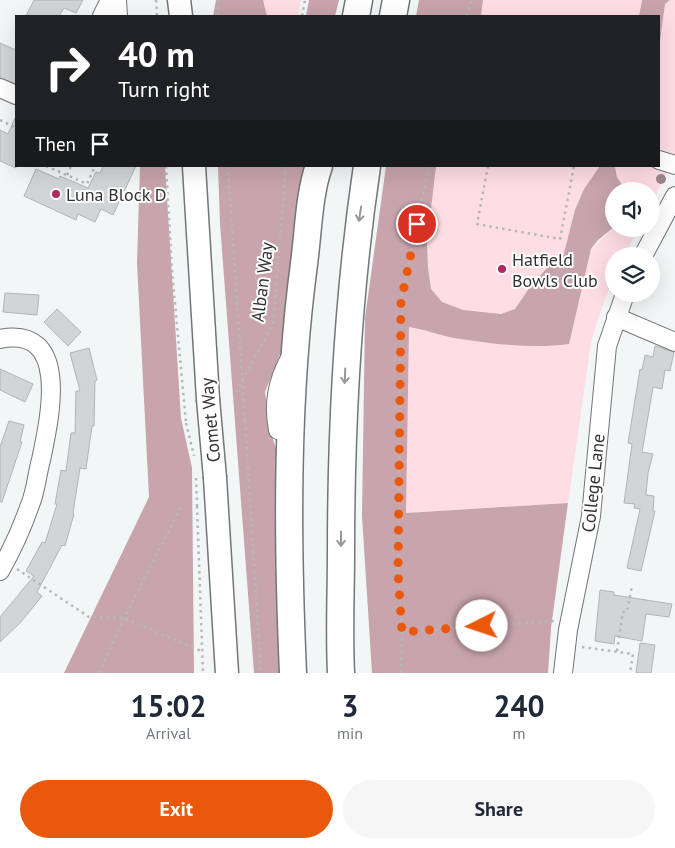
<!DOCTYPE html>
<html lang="en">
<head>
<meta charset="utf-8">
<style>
	:root { --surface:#fff; --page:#f6f6f7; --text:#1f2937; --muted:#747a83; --accent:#ea580c }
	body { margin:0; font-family:"PT Sans",sans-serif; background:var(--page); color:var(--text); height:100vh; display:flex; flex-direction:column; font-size:19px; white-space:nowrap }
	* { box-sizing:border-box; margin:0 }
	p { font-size:16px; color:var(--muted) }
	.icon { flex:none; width:28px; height:28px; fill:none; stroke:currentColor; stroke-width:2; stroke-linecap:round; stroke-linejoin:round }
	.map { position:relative; height:673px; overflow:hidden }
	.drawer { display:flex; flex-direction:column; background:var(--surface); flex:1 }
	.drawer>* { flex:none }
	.top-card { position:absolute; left:15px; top:15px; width:645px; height:152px; border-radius:0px; box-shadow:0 5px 20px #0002; background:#202124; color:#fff; overflow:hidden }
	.fabs { position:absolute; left:605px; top:182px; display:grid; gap:10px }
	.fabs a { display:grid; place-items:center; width:55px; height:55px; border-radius:50%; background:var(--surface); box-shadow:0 5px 20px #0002; font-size:25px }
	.pin { position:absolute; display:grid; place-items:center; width:42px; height:42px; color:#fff; margin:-21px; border:2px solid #fff; border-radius:50%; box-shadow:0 1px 5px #0007 }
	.me { position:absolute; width:55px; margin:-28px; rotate:266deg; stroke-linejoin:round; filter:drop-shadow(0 0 4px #0008) }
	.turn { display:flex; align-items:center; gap:18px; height:105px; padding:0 20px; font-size:22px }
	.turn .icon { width:65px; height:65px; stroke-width:2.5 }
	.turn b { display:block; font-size:35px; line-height:42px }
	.then { display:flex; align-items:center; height:48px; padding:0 20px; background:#0003; gap:10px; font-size:19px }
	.eta { display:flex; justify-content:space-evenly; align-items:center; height:85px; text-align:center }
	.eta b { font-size:30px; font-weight:700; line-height:35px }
	.button { display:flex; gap:10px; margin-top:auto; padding:10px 20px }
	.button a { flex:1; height:58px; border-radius:30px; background:var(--accent); color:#fff; font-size:20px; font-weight:700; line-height:58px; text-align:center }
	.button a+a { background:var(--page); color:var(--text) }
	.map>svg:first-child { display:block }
	.green { fill:#fedde4 }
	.forest { fill:#c8a4ac }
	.building { fill:#d2d5d6; stroke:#b2b5b6 }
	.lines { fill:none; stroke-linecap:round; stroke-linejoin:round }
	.minor-casing { stroke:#727676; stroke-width:20 }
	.major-casing { stroke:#727676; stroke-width:25 }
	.highway-casing { stroke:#727676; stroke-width:29 }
	.path { stroke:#b6b9b9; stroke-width:2.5; stroke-dasharray:2.5 4; stroke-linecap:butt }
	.minor { stroke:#fff; stroke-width:18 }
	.major { stroke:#fff; stroke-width:22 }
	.highway { stroke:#fff; stroke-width:26 }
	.major-bridge-casing { stroke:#727676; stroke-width:25; stroke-linecap:butt }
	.path-bridge { stroke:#b6b9b9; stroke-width:2.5; stroke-dasharray:2.5 4; stroke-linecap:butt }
	.major-bridge { stroke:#fff; stroke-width:22 }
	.tree { fill:#9c848b }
	.oneway { stroke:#989898 }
	.route { stroke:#ea580c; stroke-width:9; stroke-dasharray:0 16.2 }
	.poi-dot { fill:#b4275e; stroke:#fff; stroke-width:2 }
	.labels { text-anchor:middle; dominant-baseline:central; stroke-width:4; stroke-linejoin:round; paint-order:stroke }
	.poi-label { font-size:18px; fill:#313232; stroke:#fff; text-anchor:start }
	.street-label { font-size:18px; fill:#313232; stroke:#fff }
</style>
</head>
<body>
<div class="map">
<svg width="675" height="673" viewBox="0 0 675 673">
	<rect width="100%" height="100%" fill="#f2f6f6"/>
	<path class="green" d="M263,0H301L298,16H267Z
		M483,0H642L639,16H481Z
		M670,0H675V160L659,156V49L665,4Z
		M435,166H610L588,259C593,243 604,239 614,227V229H638L624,256H614V277L602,307L591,342L568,503L405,513L409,327Z
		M615,166L670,167L651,204V191H626L617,177Z"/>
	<path class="forest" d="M216,0H263L267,16H213Z
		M309,0H339L335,16H306Z
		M419,0H483L481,16H416Z
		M642,0H670L665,4L659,49V16H639Z
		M140,166H165L181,418L192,468L194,673H64L149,497L137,263Z
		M218,166H306L285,342L265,392L271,433L281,464L287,673H254L220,224Z
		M386,166H436L427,243L428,268L431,289L442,302L463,310L501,314L515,309L532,284L550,265L557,266L562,261L575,210L584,189L600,166H615L617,177L626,191H614V227L598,240L591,249L569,344C532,349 492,344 454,338C439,335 424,329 409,327L406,513L568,503L551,628L548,673H372L362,516L365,318Z"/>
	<path class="building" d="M34,0H83L76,13L64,8L59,16H26Z
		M0,43L16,50V84L0,78Z
		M16,116V168L0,161V130L8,134Z
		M103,166H136L113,215L101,209L95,222L78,214L76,220L24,196L36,169L59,179L60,176L88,188L96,172L100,173Z
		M5,293L39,295L37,315L3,312Z
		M57,309L81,332L68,346L44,322Z
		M655,346L674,352L670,371L665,370L662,389L653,387L642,452L653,454L648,473L646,495L654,496L653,511H655L641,571L627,568L640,509L634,508L635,504L624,503L632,444L628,443L640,369L642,370L645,355L653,357Z
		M89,348L97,380L95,381L94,426H92L86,469L80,468L73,513L74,514L65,546L62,545L37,592L42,596L21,622L0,642V617L34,576L26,571L42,542L45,543L57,504H55L61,470L66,471L71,433H75L76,391H80L70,353Z
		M0,369L33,384L25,402L0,390Z
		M9,421L24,425L20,442H22L2,502H0V447Z
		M600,590L614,592V595L672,604L669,617L646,614L642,641L615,636L614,644L595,641Z
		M640,643L655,645L651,673H636Z"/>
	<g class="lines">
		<g class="minor-casing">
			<path id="minor" d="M117,0L118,16
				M102,16L110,0
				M0,88L16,95
				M659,160L675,165
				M643,256L675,196
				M616,317L675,342
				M0,339C72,325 49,421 41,460C37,474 36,491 30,505C22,528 12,550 0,571
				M278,430C273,404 277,383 289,360
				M563,673L568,630L591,516L607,346L625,294"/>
		</g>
		<g class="major-casing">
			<path id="major" d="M179,0L181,16
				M194,166L208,399
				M215,478L227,673"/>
		</g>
		<g class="highway-casing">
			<path id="highway" d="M356,16L359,0
				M393,16L396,0
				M293,673C287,537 286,399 304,264C308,235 309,193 319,166
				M341,673C339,633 341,592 341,552C341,422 348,294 367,166"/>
		</g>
		<path class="path" d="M156,0L157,16
			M218,0V16
			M302,16L305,0
			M467,16L471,0
			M0,120L16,128
			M46,166L87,184L95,166
			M166,166L172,271L186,423
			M228,166L240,347
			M488,166L477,224L560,239L574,166
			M67,175L71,166
			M236,392L273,324L286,166
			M245,421L261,673
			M197,506L203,673
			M17,569L89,617L124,618L201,651
			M402,632L555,621
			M582,647L633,654L630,673
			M617,651L623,612H627L632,585
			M99,673L124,618L183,503
			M401,673L402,632L398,573L401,301L429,166"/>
		<use href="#minor" class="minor"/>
		<use href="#major" class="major"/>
		<use href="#highway" class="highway"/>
		<g class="major-bridge-casing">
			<path id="major-bridge" d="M208,399L215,478"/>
		</g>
		<path class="path-bridge" d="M240,347L245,421
			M186,423L194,456
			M196,478L197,506"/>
		<use href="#major-bridge" class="major-bridge"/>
	</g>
	<circle class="tree" cx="661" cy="179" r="5"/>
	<defs><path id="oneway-shaft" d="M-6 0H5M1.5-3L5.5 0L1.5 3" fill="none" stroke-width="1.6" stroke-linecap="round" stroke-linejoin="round" transform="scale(1.25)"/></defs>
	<g class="oneway">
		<use href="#oneway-shaft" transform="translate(360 214) rotate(99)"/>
		<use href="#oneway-shaft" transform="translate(345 376) rotate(92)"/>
		<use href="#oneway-shaft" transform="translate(341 539) rotate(90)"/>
	</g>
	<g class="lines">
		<path class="route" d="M417,224L401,302L398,573L402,632L482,626"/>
	</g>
	<g class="poi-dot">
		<circle cx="56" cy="194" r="5"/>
		<circle cx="502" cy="269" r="5"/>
	</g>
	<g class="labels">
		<g class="poi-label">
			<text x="66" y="194">Luna Block D</text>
			<text x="512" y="259">Hatfield<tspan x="512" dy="21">Bowls Club</tspan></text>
		</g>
		<g class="street-label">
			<text transform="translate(262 282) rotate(-83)">Alban Way</text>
			<text transform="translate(210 420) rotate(-95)">Comet Way</text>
			<text transform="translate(593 483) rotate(-84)">College Lane</text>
		</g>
	</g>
</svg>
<div class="fabs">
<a><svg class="icon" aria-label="sound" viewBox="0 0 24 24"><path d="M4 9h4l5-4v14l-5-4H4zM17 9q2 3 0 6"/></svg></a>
<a><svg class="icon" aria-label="layers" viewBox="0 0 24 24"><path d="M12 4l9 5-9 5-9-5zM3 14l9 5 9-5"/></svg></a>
</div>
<div class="pin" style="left:417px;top:224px;background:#d93025"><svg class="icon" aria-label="arrive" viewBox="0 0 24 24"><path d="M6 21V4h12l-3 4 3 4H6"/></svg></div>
<svg class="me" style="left:482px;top:626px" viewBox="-20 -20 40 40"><circle r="19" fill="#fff"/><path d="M0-13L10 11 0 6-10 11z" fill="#ea580c"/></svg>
<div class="top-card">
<div class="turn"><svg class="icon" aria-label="right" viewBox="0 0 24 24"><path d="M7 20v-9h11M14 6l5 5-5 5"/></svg><div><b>40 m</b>Turn right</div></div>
<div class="then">Then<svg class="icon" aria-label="arrive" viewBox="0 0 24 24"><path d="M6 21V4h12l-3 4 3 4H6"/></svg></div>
</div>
</div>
<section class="drawer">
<div class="eta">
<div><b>15:02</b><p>Arrival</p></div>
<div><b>3</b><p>min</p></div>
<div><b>240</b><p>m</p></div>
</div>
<div class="button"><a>Exit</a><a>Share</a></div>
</section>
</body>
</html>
